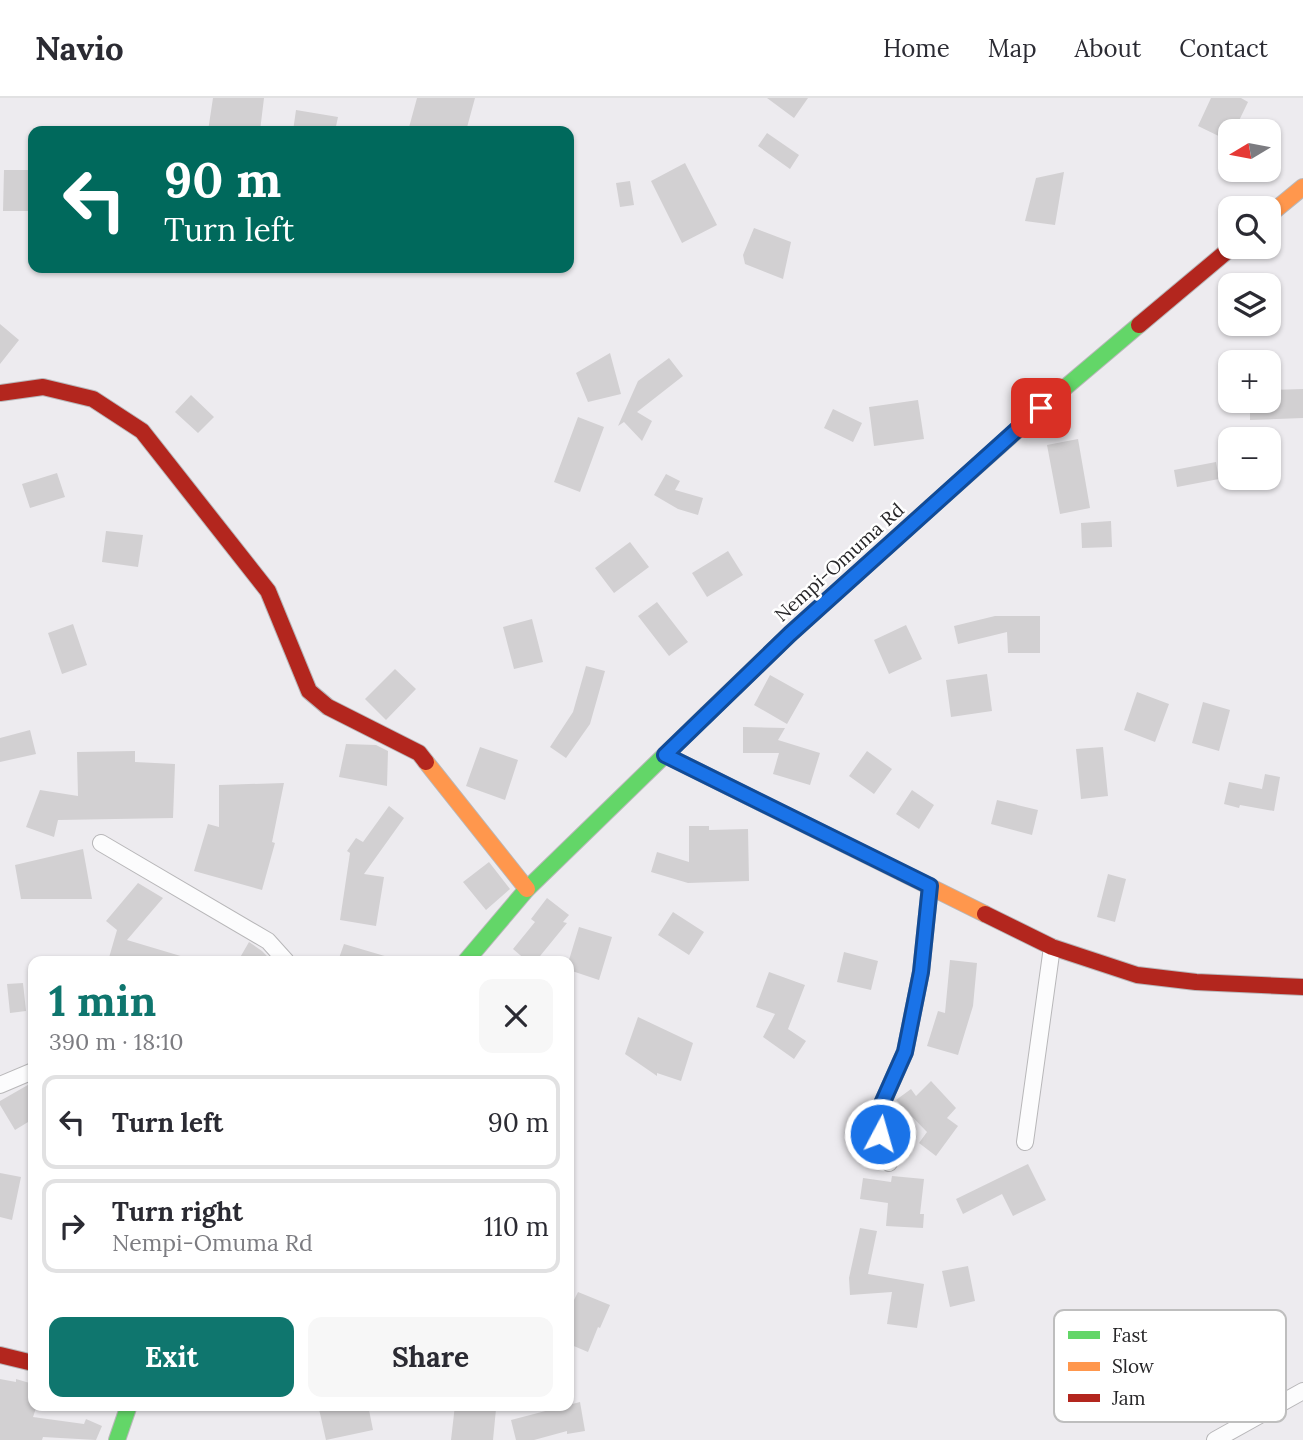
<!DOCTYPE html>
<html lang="en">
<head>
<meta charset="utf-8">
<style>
	:root { --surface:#fff; --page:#f7f7f7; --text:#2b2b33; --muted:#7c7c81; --line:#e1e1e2; --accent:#0f766e }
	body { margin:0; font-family:Lora,serif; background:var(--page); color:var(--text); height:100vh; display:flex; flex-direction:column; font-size:26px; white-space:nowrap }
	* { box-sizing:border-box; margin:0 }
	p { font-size:23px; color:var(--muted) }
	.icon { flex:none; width:38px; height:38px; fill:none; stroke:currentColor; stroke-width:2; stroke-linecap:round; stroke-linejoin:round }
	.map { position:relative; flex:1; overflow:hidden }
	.panel { position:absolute; left:28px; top:858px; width:546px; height:455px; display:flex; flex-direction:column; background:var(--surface); border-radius:14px; box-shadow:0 2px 5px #0004 }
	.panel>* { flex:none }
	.banner { position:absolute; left:28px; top:28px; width:546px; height:147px; border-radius:14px; box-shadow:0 2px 5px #0004; background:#00695c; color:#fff; overflow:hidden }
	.needle { width:46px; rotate:260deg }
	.buttons { position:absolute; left:1218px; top:21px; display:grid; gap:14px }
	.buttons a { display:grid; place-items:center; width:63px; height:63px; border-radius:14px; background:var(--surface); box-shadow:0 2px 5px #0004; font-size:35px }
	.pin { position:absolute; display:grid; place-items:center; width:60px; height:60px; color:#fff; margin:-30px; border-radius:14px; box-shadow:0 4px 10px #0006 }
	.me { position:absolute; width:77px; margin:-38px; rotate:6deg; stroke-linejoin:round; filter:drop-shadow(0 0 5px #0008) }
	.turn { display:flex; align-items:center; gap:24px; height:147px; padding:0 21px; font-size:32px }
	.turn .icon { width:91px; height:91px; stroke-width:2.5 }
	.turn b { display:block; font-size:49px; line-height:60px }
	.round { display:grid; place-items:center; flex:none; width:74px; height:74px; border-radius:14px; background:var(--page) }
	.headline { display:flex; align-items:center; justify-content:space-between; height:119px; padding:0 21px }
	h1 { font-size:42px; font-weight:800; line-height:52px; color:var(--accent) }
	.action { display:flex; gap:14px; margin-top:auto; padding:14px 21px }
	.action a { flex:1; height:80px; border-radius:14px; background:var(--accent); color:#fff; font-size:28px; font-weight:800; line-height:80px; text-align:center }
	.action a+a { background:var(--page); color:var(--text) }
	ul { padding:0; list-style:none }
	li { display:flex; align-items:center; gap:21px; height:94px; margin:0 14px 10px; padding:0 7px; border:4px solid var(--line); border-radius:14px }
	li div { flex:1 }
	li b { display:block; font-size:26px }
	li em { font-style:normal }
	header { display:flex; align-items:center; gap:42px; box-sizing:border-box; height:98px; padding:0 35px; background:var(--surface); border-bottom:2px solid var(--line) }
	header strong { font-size:33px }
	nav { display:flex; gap:38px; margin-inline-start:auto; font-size:24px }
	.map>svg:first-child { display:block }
	.building { fill:#d2d0d2 }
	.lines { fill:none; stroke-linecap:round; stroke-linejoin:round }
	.street-casing { stroke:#b8b7b9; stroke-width:18 }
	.fast-casing { stroke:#b8b7b9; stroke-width:18 }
	.slow-casing { stroke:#b8b7b9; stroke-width:18 }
	.jam-casing { stroke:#b8b7b9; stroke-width:18 }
	.street { stroke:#fcfcfd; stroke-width:16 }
	.fast { stroke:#63d668; stroke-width:16 }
	.slow { stroke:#ff974d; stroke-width:16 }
	.jam { stroke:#b3261e; stroke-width:16 }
	.route-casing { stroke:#114b97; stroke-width:18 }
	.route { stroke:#1a73e8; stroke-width:12 }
	.labels { text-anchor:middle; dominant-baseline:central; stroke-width:5; stroke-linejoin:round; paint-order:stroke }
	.street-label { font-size:19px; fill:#272628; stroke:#fff }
	.key { fill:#fff; stroke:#bebebe; stroke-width:2 }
	.key-label { font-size:19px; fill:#272628 }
</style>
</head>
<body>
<header>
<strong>Navio</strong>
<nav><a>Home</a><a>Map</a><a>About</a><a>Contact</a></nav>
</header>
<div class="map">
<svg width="1303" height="1342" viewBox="0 0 1303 1342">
	<rect width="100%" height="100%" fill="#edebef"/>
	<path class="building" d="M213,0H264L260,33H208Z
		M417,0H475L466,33H408Z
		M767,0H808L794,20Z
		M1211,0H1241L1248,4L1234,33H1230L1229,43L1198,28Z
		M296,12L338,19L335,33H293Z
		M767,35L799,57L790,71L758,48Z
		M685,65L717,127L682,145L651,83Z
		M4,72H33V113H3Z
		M1064,74L1055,127L1025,123L1036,80Z
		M630,83L634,107L620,109L616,85Z
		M754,130L791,144L783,181L745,166L743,157Z
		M0,226L19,242L0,266Z
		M610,255L621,296L588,304L576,275Z
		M669,260L683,278L637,314L652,323L642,343L624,324L618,328L638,283Z
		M1303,291V320L1250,322V303H1269V292Z
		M191,297L214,319L198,335L175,314Z
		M918,302L924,341L874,348L869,309Z
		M833,311L862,325L853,344L824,330Z
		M578,319L604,329L580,394L554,384Z
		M1078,341L1090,410L1060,416L1047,347Z
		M1216,364L1219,381L1177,389L1174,372Z
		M57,375L65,399L30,410L22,386Z
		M666,376L680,383L675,392L703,400L698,417L678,411L654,397Z
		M1111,423L1112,449L1082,450L1081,425Z
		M106,433L143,437L138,469L102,464Z
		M630,444L649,469L614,495L595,470Z
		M728,453L743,477L707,499L692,475Z
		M657,504L688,544L669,558L638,518Z
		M995,518H1040V555H1008L1007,534L958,546L954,528Z
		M532,521L543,564L514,571L503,529Z
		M73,526L87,567L62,576L48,535Z
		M906,527L922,561L889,576L874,542Z
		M586,568L605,573L590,626L566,660L550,649L573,614Z
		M395,571L416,591L386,622L365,601Z
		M987,576L992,613L951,619L946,582Z
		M770,577L804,596L787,626L754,607Z
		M1137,594L1169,606L1155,644L1124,632Z
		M1203,604L1230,612L1219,653L1192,645Z
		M743,629L785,630L778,642L820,655L810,687L773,676L779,655H743Z
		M30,632L36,656L0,664V640Z
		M346,646L376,647L388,653L387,688L339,679Z
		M480,649L518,662L505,702L466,688Z
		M1103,649L1108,698L1081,701L1076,651Z
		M135,653V664L175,666L173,720L58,722L54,739L26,729L40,692L78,698L77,654Z
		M867,653L892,671L874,696L849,678Z
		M1265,676L1280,679L1274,713L1240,707L1239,710L1224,706L1229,684L1262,691Z
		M284,685L272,744L275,745L262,792L194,773L208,726L219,729V687Z
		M912,692L934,707L919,731L896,716Z
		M997,702L1038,712L1032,737L991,726Z
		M389,708L404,720L364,776L384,779L376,828L340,822L350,755L347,753L356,740L363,744Z
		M689,728H709V732L748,731L749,783L688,785L651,774L657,754L689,764Z
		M83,751L92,801H21L15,767Z
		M489,764L510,791L486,812L463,784Z
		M1108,776L1126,781L1115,824L1097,819Z
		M138,785L163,800L127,842L184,859V863H108L117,832L106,823Z
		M547,800L569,817L563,824L567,825L536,863H527L513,851L535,824L531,821Z
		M673,814L704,834L689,857L658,837Z
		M579,829L612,839L599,882L569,872V862Z
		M249,844L262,853L272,863H238Z
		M344,846L388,859V863H338Z
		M844,854L878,863L871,892L837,884Z
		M950,862L977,865L973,908L958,957L927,948L938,913L945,915Z
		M769,874L805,887L788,931L806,943L794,961L763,939L775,916L756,909Z
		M23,885L26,913L10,915L7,886Z
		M638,919L693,945L681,983L657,975V978L625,956Z
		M931,983L956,1010L947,1020L958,1028L936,1058L919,1045L927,1034L896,1002L911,991L916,998Z
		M33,984V1021L15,1032L0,1007V1003Z
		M1028,1066L1046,1102L1013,1118L1002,1096L963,1116L956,1101Z
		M0,1075L21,1079L12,1122L0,1119Z
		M892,1078L924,1081L920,1116H924L923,1130L886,1128L888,1105L860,1101L863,1080L891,1084Z
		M860,1130L877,1133L868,1176L924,1186L917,1230L887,1226L892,1194L850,1197L849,1180Z
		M968,1168L975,1203L950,1209L942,1173Z
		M578,1194L610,1207L600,1230L598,1229L588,1254L569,1246V1212Z
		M0,1281L16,1284V1281L33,1286V1307H37L33,1319L84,1326L86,1321L102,1328L96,1342L43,1339L42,1342H0Z
		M580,1304L585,1333L567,1336V1333L534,1342H516L511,1322Z
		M336,1307H368L373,1332L326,1342L319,1311Z
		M455,1307L496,1311L493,1342H451Z"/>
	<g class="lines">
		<g class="street-casing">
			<path id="street" d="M101,745L268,843L286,863
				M0,987L33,973
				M1025,1044L1052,849
				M889,1065L880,1036L881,1008L905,954L921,874L930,788
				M1215,1342L1303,1293"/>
		</g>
		<g class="fast-casing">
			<path id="fast" d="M931,409L1061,293L1139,227
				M466,863L527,791L707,616
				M117,1342L129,1307"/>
		</g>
		<g class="slow-casing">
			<path id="slow" d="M1269,117L1303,89
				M665,657L985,816
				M426,664L527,791"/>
		</g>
		<g class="jam-casing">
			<path id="jam" d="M1139,227L1232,149
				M0,295L43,289L93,301L142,333L268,493L309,593L328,609L419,655L426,664
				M707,616L790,536L931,409
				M985,816L1052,849L1137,877L1196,884L1303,889
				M0,1257L33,1265"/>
		</g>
		<use href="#street" class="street"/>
		<use href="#fast" class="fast"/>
		<use href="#slow" class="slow"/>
		<use href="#jam" class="jam"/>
	</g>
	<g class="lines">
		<g class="route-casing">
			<path id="route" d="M880,1036L881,1008L905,954L921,874L930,788L665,657L790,536L1041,310"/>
		</g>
		<use href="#route" class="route"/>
	</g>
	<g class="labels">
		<g class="street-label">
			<text transform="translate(839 464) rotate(-42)">Nempi-Omuma Rd</text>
		</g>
	</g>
	<rect x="1054" y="1212" width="232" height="112" rx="10" class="key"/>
	<rect x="1068" y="1233" width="32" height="8" fill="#63d668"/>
	<rect x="1068" y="1264" width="32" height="9" fill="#ff974d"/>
	<rect x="1068" y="1296" width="32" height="8" fill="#b3261e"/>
	<g class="key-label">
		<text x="1112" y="1244">Fast</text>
		<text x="1112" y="1275">Slow</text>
		<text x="1112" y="1307">Jam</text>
	</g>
</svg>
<div class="buttons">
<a><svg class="needle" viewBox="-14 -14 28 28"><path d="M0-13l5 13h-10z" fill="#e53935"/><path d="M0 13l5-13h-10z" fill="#7c7c81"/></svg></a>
<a><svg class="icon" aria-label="search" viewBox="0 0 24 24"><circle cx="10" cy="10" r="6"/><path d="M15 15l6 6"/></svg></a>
<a><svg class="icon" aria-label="layers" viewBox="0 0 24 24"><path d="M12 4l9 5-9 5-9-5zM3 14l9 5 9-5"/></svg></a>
<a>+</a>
<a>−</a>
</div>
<div class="pin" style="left:1041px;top:310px;background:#d93025"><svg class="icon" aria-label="arrive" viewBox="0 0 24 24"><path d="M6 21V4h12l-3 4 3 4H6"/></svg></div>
<svg class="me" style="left:880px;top:1036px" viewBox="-20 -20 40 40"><circle r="17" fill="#1a73e8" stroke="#fff" stroke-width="3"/><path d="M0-11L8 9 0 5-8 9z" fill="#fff"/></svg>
<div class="banner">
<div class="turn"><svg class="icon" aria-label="left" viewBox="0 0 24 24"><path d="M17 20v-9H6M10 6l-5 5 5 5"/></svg><div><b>90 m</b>Turn left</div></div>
</div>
<section class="panel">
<div class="headline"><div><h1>1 min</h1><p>390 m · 18:10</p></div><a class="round"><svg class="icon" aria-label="close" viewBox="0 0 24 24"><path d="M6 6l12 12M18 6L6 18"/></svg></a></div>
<ul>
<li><svg class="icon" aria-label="left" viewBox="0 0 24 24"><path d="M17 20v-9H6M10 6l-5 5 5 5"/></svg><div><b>Turn left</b></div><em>90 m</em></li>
<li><svg class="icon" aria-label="right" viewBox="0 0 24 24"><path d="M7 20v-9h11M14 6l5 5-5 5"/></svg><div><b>Turn right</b><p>Nempi-Omuma Rd</p></div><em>110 m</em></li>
</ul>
<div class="action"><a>Exit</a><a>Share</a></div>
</section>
</div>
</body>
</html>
